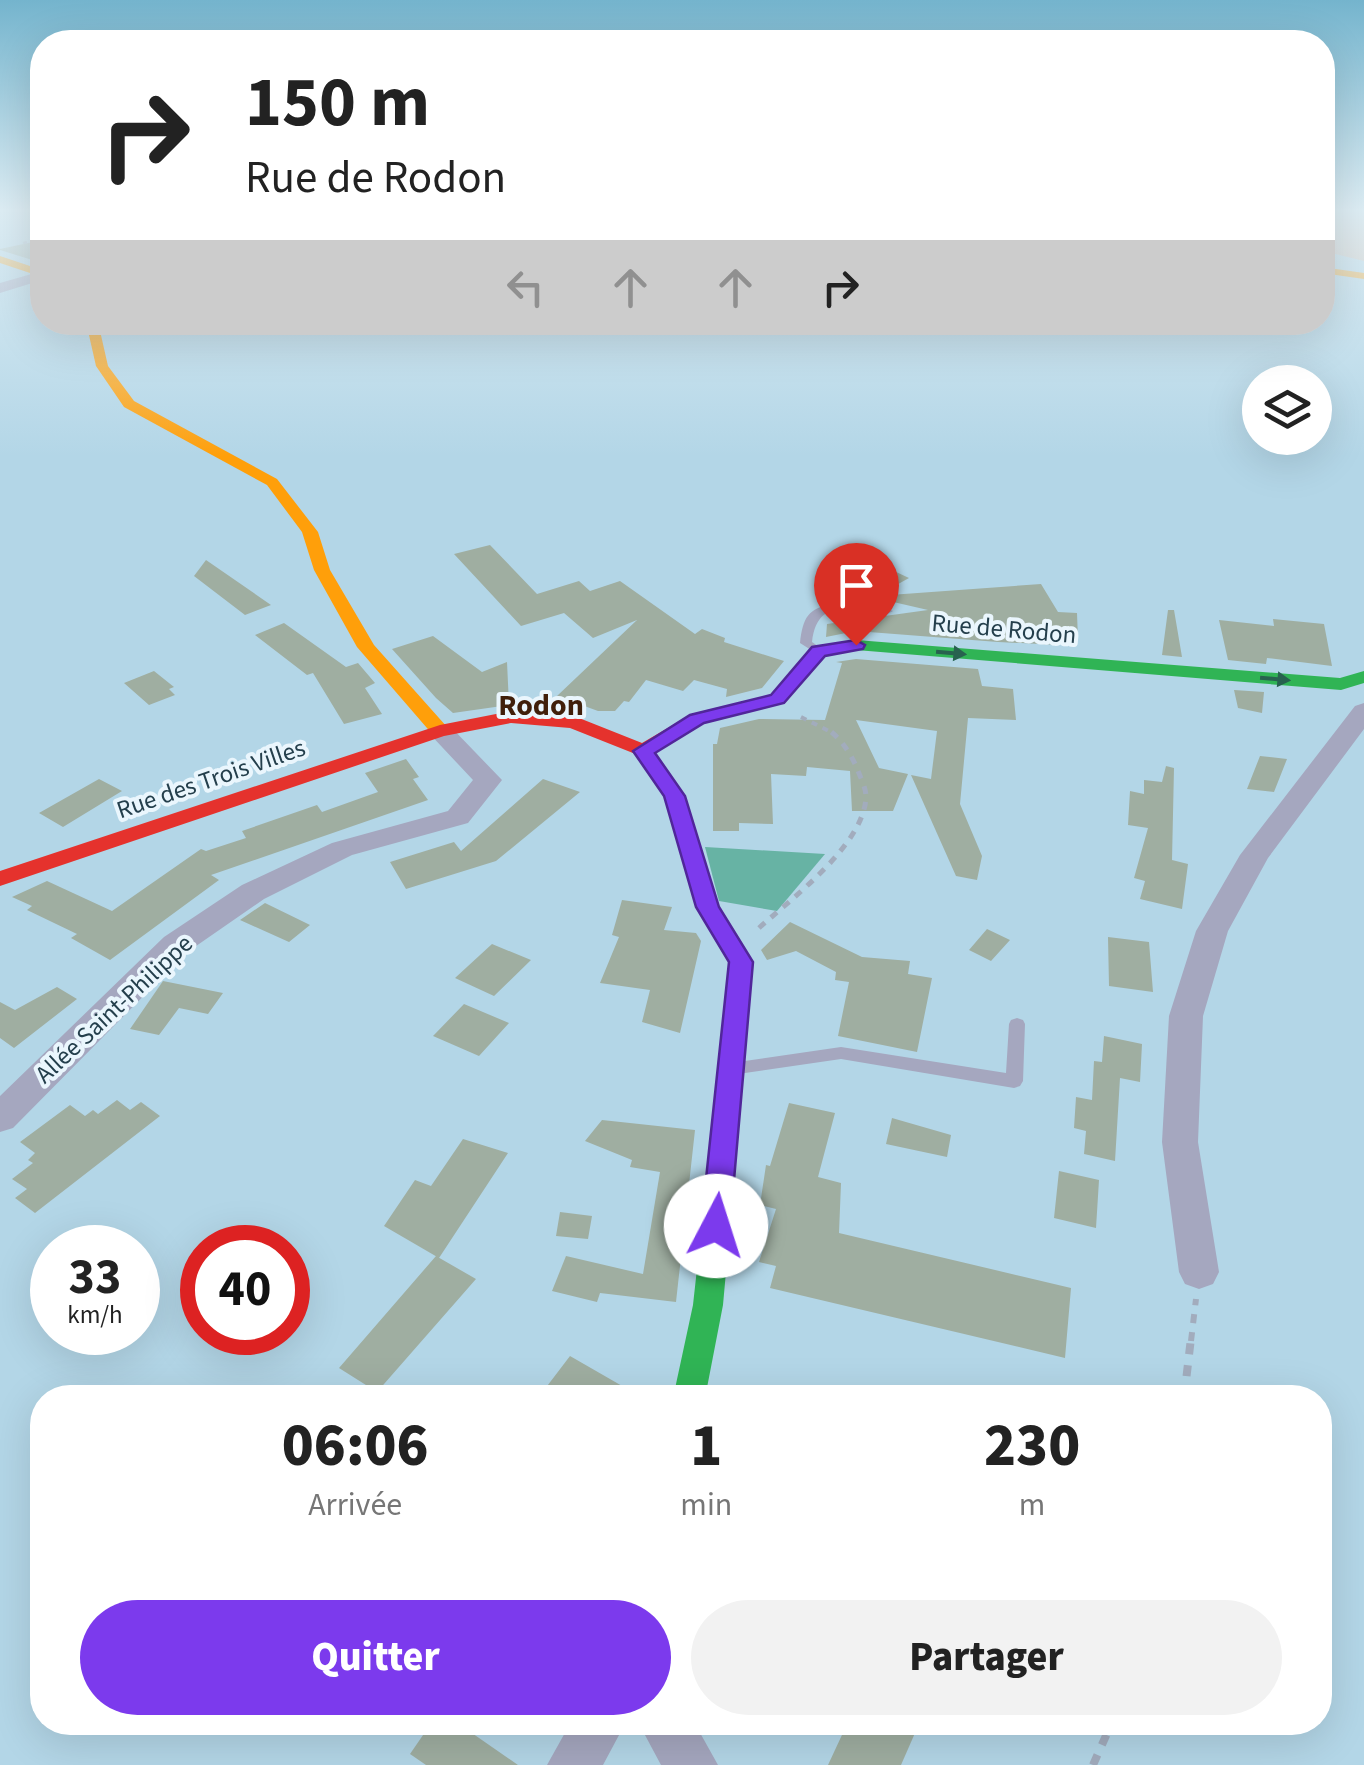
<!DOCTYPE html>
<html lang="fr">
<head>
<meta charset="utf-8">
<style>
	:root { --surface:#fff; --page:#f2f2f2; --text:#222; --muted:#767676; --accent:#7c3aed }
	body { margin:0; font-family:"Source Sans 3",sans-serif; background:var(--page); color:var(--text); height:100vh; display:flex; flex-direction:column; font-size:38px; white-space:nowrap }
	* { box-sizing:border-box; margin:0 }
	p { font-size:32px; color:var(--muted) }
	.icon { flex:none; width:55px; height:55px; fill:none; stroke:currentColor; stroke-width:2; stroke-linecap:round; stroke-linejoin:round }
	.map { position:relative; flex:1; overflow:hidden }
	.side { position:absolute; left:30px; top:1385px; width:1302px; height:350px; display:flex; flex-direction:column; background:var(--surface); border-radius:40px; box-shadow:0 10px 40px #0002 }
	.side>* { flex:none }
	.top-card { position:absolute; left:30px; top:30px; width:1305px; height:305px; border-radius:40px; box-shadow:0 10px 40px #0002; background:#fff; color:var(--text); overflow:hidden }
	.tools { position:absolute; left:1242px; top:365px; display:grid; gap:20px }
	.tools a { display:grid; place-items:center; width:90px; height:90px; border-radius:50%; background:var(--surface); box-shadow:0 10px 40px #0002; font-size:50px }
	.speed { position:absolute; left:30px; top:1225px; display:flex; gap:20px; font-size:50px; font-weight:700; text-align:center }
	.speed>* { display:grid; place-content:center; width:130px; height:130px; border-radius:50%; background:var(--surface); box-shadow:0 10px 40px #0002; line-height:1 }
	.speed small { font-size:25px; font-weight:400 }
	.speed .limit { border:15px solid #d22; background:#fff; color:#111 }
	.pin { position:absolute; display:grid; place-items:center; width:85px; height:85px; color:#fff; margin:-102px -42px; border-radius:50% 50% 50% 0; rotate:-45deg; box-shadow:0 0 10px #0007 }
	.pin .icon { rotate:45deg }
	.me { position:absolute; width:110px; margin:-55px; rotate:5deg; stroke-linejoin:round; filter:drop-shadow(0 0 8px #0008) }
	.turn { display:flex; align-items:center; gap:35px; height:210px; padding:0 50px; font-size:45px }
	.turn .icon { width:130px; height:130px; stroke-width:2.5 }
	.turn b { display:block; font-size:70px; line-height:85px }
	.lanes { display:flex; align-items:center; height:95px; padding:0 50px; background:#0003; justify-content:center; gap:50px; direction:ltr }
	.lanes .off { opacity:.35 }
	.eta { display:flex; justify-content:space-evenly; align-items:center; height:170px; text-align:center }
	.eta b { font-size:60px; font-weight:800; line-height:70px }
	.action { display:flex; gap:20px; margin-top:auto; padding:20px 50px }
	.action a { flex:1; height:115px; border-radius:60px; background:var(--accent); color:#fff; font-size:40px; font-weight:800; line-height:115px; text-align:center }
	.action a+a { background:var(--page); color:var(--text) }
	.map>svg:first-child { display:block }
	.green { fill:#dbbdaa }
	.water { fill:#67b3a4 }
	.building { fill:#9faea1 }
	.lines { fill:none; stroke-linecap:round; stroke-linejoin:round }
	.path-far4 { stroke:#a2acbd; stroke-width:2.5; stroke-dasharray:4 4; stroke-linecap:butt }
	.path-far3 { stroke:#a2acbd; stroke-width:4; stroke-dasharray:6 6; stroke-linecap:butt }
	.path-far2 { stroke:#a2acbd; stroke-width:5; stroke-dasharray:8 8; stroke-linecap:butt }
	.path-far1 { stroke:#a2acbd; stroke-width:6; stroke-dasharray:9 9; stroke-linecap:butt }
	.path { stroke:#a2acbd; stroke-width:8; stroke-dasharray:11 11; stroke-linecap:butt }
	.lane { fill:#a5a7bf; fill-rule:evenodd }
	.street { fill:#a5a7bf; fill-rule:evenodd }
	.fast { fill:#30b455; fill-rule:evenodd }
	.slow { fill:#ff9f0a; fill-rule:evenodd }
	.jam { fill:#e5322d; fill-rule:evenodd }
	.oneway { fill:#28624f }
	.route { fill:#7c3aed; stroke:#51269a; stroke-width:2.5 }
	.labels { text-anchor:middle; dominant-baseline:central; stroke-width:8; stroke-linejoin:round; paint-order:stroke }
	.street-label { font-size:25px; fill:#243f4c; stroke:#eaf6fd }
	.quarter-label { font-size:30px; font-weight:bold; fill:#401f0a; stroke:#eaf6fd }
</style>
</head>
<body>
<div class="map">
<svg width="1364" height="1765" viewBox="0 0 1364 1765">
	<rect width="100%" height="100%" fill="#b3d6e7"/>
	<path class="green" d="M1323,210H1364V261L1323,251Z"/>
	<path class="water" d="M705,847L825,854L777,911L719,901Z"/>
	<path class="building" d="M42,240V263L0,250V249Z
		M490,545L537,594L579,581L590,591L620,581L695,634L702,629L725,638L724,642L784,661L762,688L726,697L727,689L694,680L683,691L646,680L629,702L624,701L615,711H598L557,696L637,620L593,638L564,613L521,626L454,554Z
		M206,560L271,605L245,615L194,576Z
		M877,563L909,578L873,598L833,589L856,567Z
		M1041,584L1058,612L1077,613L1078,640L1060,639V645L998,642L856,631L826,637L827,624L928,610L889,601L890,595Z
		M1168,610H1174L1182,657L1162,655Z
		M1273,619L1324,624L1332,666L1267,658L1266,664L1228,660L1219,620L1274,626Z
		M284,623L346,667L358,663L375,683L365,688L382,714L344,724L313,673L307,675L255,635Z
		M433,636L482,672L507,662L509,705L453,713L436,698L392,649Z
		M856,659L978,669L982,686L1013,689L1016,720L968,718L960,804L982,856L977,880L956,876L911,775L931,779L937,731L856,720L879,768L908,774L893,811H852L850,771L807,767L806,776L771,774L773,824L739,823V831H713V744H717L720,728L759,719L825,720L842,663L836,662Z
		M154,671L174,687L169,689L175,695L149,705L124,683Z
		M1234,690L1264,692L1262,713L1238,708Z
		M1260,756L1287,759L1274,792L1247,789Z
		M406,759L419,777L413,779L428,800L211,875L219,880L110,960L71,938L77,934L27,910L32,906L12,897L47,881L112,911L201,849L206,851L246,838L242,831L317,805L322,812L378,792L365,773Z
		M1166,766L1174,768L1172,860L1188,864L1182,909L1140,899L1145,881L1134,878L1148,828L1128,825L1130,791L1144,794V780L1162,782Z
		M99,779L122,791L63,827L39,813Z
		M543,779L580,792L496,861L406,889L390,862L454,842L461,851Z
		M622,900L672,907L664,930L696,933L701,941L680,1033L642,1022L650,990L600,983L619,937L612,935Z
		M265,903L306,923L310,925L289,942L240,920Z
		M790,922L862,957L910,961L908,974L932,978L917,1052L838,1036L849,982L835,980L836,972L796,951L767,960L761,950Z
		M987,929L1010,940L991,961L969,950Z
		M1108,937L1149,942L1153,992L1109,986Z
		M492,944L531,960L494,996L455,978Z
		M163,981L223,993L208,1014L179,1008L159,1035L130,1029Z
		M57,987L77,999L14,1048L0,1038V1002L15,1010Z
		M464,1004L509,1023L479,1056L433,1036Z
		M1104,1036L1142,1044L1140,1082L1120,1078L1115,1161L1084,1154L1086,1131L1074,1128L1076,1097L1092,1100L1094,1061L1102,1062Z
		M117,1100L130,1110L141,1102L160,1116L35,1213L15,1198L27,1189L12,1179L33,1163L28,1160L35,1153L20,1142L70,1105L85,1116L93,1110L98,1114Z
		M789,1103L835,1113L818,1177L841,1183L839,1233L1071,1288L1065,1358L770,1288L776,1266L759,1262L776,1209L760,1205L766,1165L770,1166Z
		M892,1118L951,1135L947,1157L886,1144Z
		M602,1120L695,1130L676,1302L600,1293L597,1302L552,1291L566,1256L643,1274L660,1172L630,1167L632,1160L585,1141Z
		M463,1139L508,1153L439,1258L384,1226L415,1180L431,1186Z
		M1059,1171L1099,1180L1096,1228L1054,1218Z
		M560,1212L592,1216L588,1239L556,1236Z
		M436,1256L476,1279L377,1392L339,1368Z
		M570,1356L643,1398H538Z
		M432,1722H456L518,1765H426L410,1754Z
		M848,1722H897L915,1733L901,1765H828Z"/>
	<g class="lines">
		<path class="path-far4" d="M23,243L42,239"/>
		<path class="path-far3" d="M801,717L833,733"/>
		<path class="path-far2" d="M759,928C792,898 864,845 866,797C866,787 860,777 857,768C850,753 842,740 829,730"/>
		<path class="path-far1" d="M1191,1341L1196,1299"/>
		<path class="path" d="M1184,1398L1191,1338
			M1093,1765L1112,1722"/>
		<path class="lane" d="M833,603C853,602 876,603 893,611L887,614C853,609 817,596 812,642L825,651L819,655L800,643C803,617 808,609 833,603Z
			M1017,1018L1023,1020L1025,1024L1023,1081L1020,1086L1014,1088L841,1059L738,1074L732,1073L729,1068L732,1063L738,1062L841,1047L1006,1073L1009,1024L1011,1020Z"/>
		<path class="street" d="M42,271V280L0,293V283Z
			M1364,703V729L1268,858L1228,931L1203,1016L1198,1142L1219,1272L1213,1284L1199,1289L1185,1284L1179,1272L1162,1142L1169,1016L1196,931L1240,855L1355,706Z
			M440,723L449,725L502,780L468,823L352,855L264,899L186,953L13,1128L0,1132V1096L164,937L242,885L332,843L448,811L473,780L427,731Z
			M571,1722H626L603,1765H547Z
			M638,1722H694L718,1765H661Z"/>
		<path class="fast" d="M856,640L1340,678L1364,671V683L1341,690L856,650L825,655L809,675H795L793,671L813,647Z
			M718,1193L728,1197L732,1205L723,1305L705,1398H673L693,1305L704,1205L708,1197Z"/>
		<path class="slow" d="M0,256L42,270V277L0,263Z
			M1322,267L1364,273V279L1322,273Z
			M86,322H98L108,366L134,401L277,479L318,532L330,570L374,645L447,727L450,731L447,735H433L357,647L314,570L302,532L267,485L124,407L96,366Z
			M643,745L650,747L684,796L718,907L753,962L732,1205L728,1213L718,1217L708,1213L704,1205L729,962L696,907L664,796L633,751Z"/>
		<path class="jam" d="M802,665L811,671L785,703L704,723L643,757L570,728L511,723L444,736L0,886V871L440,725L511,711L574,716L642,743L690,715L771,695L795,667Z"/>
	</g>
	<defs><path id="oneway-solid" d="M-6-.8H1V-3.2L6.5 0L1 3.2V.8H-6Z" transform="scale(2.5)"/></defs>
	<g class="oneway">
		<use href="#oneway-solid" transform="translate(951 653) rotate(5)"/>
		<use href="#oneway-solid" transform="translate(1275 679) rotate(5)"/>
	</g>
	<linearGradient id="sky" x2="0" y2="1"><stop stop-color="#74b4cd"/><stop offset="0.46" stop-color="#ddedf4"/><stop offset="1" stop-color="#ddedf4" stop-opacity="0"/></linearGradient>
	<rect width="1364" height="457" fill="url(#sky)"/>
	<path class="route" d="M856,640L865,645L863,649L825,656L784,703L704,723L655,753L685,796L719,907L753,962L730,1226L726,1235L716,1238L705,1235L701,1226L729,962L696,907L664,796L633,751L690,715L771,695L812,647Z"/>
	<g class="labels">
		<g class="street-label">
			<text transform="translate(1004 629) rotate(5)">Rue de Rodon</text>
			<text transform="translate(211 779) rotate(-19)">Rue des Trois Villes</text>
			<text transform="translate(114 1009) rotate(-43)">Allée Saint-Philippe</text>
		</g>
		<g class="quarter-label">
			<text x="541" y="705">Rodon</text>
		</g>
	</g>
</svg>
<div class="tools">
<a><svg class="icon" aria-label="layers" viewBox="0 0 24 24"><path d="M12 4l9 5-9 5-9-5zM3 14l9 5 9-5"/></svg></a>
</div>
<div class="speed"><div>33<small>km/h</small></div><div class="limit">40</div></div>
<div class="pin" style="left:856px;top:645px;background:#d93025"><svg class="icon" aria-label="arrive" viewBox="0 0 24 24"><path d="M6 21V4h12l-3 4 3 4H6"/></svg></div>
<svg class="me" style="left:716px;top:1226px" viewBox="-20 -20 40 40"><circle r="19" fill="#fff"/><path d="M0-13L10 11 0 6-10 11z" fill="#7c3aed"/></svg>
<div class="top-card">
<div class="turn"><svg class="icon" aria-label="right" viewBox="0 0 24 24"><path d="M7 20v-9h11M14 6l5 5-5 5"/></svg><div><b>150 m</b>Rue de Rodon</div></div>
<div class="lanes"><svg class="icon off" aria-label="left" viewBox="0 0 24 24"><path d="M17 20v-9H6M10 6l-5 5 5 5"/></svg><svg class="icon off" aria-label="ahead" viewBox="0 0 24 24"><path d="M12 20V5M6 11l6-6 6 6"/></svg><svg class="icon off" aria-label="ahead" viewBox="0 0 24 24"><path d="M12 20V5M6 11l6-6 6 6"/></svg><svg class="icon" aria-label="right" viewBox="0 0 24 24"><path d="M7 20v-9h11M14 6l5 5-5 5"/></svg></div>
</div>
<section class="side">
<div class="eta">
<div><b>06:06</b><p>Arrivée</p></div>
<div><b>1</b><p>min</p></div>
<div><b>230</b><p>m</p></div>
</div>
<div class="action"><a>Quitter</a><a>Partager</a></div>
</section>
</div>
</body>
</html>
